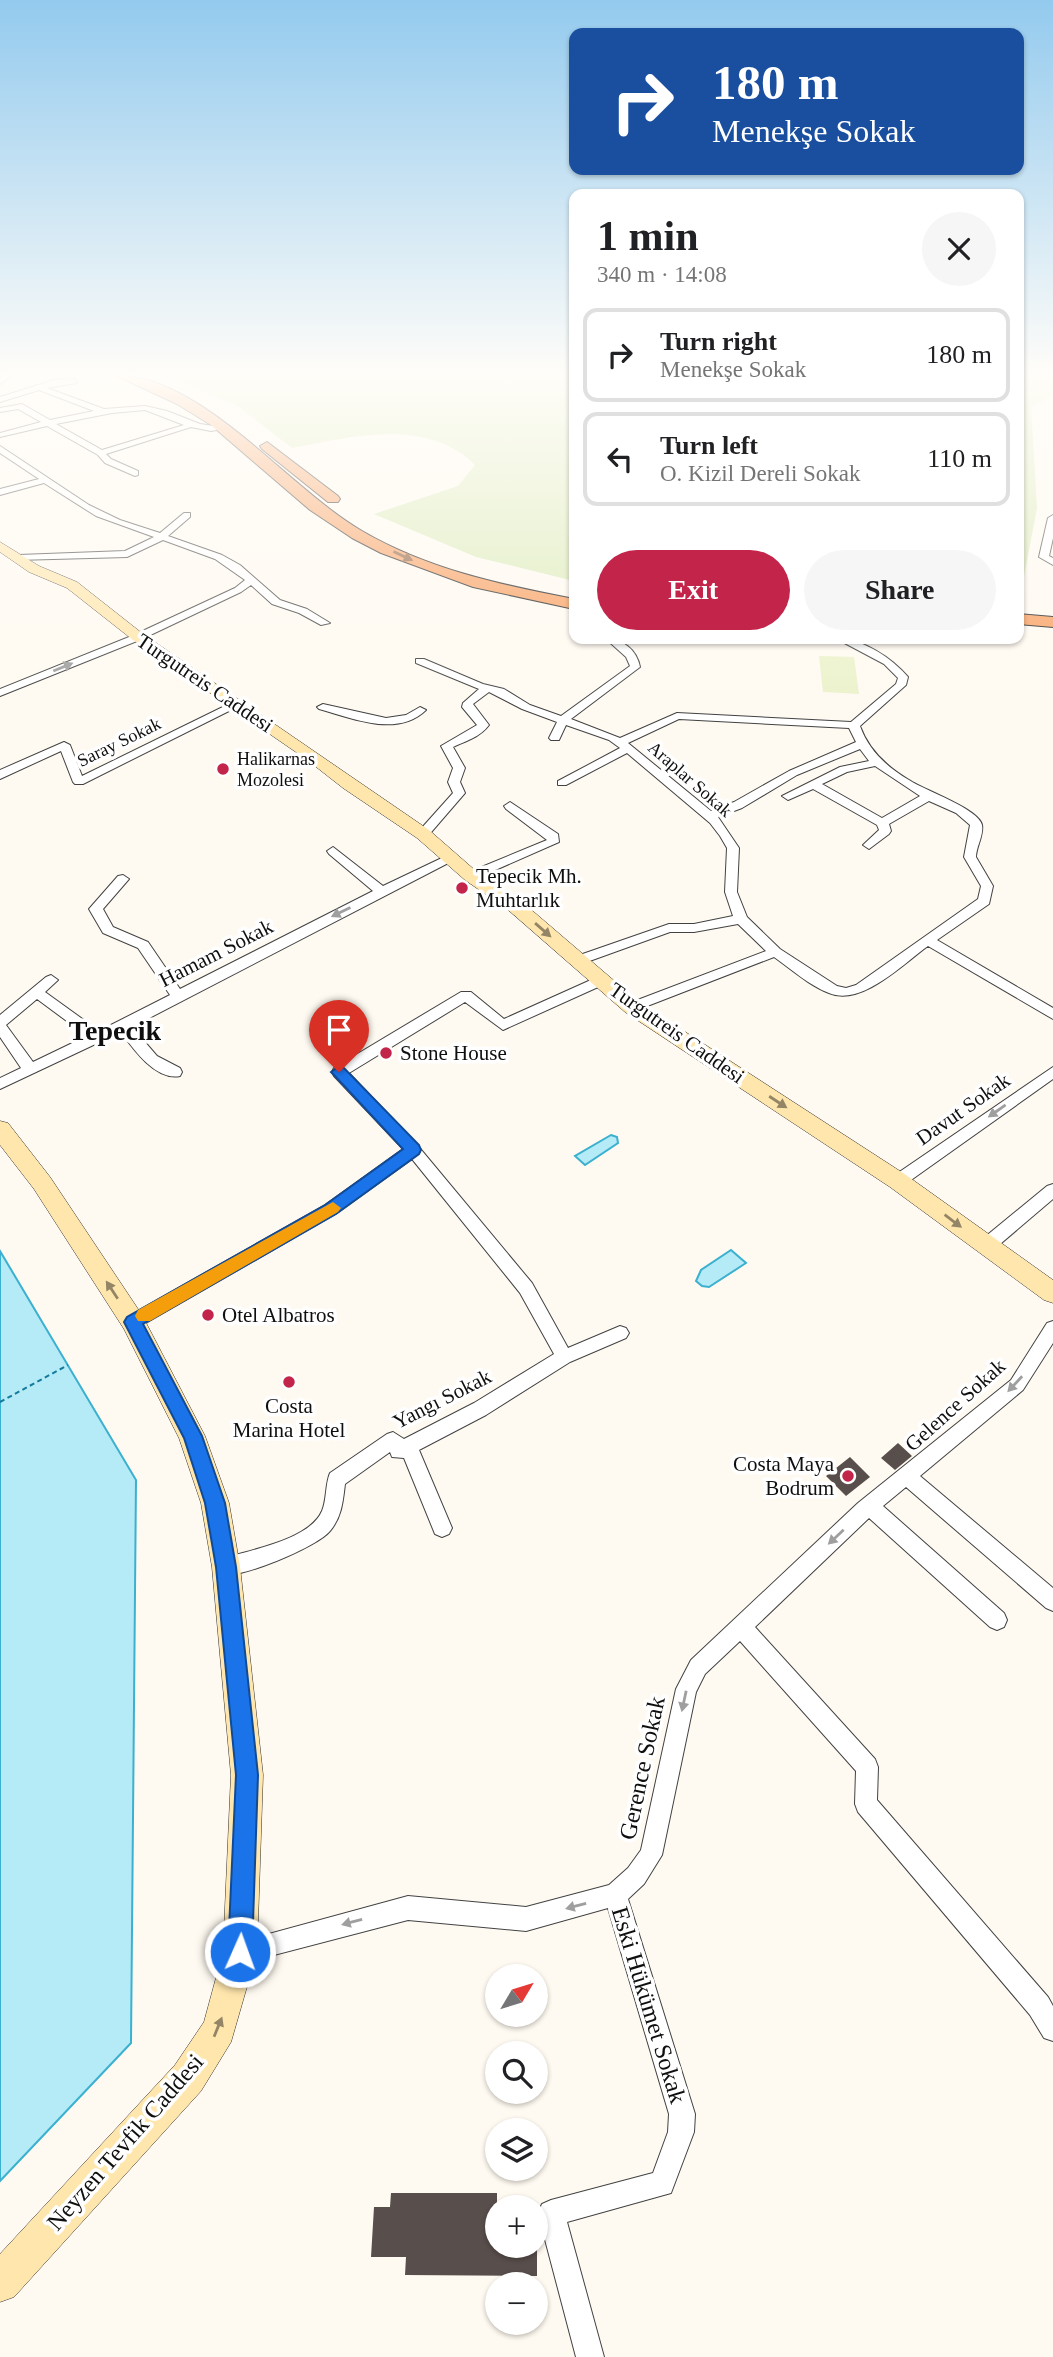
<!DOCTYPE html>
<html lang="en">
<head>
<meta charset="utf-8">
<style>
	:root { --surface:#fff; --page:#f6f6f6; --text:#202124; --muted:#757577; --line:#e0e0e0; --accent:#c2244a }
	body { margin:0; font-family:Georgia,serif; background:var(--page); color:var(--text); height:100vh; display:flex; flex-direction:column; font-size:26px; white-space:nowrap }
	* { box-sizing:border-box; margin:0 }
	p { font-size:23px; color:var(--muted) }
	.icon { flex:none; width:38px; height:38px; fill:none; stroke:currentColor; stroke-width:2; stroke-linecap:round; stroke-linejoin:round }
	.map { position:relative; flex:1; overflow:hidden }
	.sheet { position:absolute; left:569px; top:189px; width:455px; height:455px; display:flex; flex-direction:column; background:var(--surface); border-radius:14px; box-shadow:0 2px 5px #0004 }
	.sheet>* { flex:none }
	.top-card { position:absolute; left:569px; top:28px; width:455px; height:147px; border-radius:14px; box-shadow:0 2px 5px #0004; background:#1a4fa0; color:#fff; overflow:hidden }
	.needle { width:46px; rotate:52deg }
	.fabs { position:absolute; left:485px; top:1964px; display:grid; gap:14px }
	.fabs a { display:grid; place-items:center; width:63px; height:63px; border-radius:50%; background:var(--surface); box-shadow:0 2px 5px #0004; font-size:35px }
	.pin { position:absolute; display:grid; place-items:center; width:60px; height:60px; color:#fff; margin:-72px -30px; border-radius:50% 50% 50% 0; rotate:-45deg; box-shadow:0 0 7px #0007 }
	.pin .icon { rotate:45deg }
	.me { position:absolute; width:77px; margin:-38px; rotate:2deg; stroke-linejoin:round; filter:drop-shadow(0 0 5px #0008) }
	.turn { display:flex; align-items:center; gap:24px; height:147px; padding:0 28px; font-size:32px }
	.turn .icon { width:91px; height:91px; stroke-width:2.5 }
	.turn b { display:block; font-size:49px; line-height:60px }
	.round { display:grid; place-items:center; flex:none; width:74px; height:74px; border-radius:37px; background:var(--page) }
	.headline { display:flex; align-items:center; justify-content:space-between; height:119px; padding:0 28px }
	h1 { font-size:42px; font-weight:700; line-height:52px }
	.action { display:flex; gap:14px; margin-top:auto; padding:14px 28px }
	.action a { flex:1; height:80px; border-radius:42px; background:var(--accent); color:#fff; font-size:28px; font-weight:700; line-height:80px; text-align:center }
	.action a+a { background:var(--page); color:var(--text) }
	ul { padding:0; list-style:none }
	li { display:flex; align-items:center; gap:21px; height:94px; margin:0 14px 10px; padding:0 14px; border:4px solid var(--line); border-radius:14px }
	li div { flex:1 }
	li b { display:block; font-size:26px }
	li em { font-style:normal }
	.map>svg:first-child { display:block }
	.green { fill:#dcebba }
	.pitch { fill:#ecf2cc }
	.water { fill:#b5ebf7; stroke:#3bb0cf; stroke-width:2 }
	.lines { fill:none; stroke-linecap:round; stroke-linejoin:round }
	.ferry { stroke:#157b9d; stroke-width:2; stroke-dasharray:5 3.5; stroke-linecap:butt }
	.building { fill:#584e4b }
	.minor-casing { stroke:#424242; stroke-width:2 }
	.secondary-casing { stroke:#313131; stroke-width:1 }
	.trunk-casing { stroke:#202020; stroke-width:2 }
	.minor { fill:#fff; fill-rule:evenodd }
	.secondary { fill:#ffe6ac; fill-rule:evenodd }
	.trunk { fill:#f89e5f; fill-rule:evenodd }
	.oneway { fill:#8f5e3b }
	.oneway2 { fill:#9f9f9f }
	.oneway3 { fill:#938565 }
	.route { fill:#1a73e8; stroke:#114b97; stroke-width:2 }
	.slow { fill:#f59e0b }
	.poi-dot { fill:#c2244a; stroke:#fff; stroke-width:2.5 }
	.labels { text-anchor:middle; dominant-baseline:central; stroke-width:7; stroke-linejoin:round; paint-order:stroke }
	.far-street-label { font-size:18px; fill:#0f0f0f; stroke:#fff }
	.far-poi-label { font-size:18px; fill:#0f0f0f; stroke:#fff; text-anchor:start }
	.street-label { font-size:21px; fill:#0f0f0f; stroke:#fff }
	.poi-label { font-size:21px; fill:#0f0f0f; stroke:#fff; text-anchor:start }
	.near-street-label { font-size:24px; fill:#0f0f0f; stroke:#fff }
	.district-label { font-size:28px; font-weight:bold; fill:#0f0f0f; stroke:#fff }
</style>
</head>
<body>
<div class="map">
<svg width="1053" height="2357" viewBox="0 0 1053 2357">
	<rect width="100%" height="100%" fill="#fffaf1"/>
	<path class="green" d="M161,375H574V581L476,557L374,514L458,486L475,465C427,417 351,437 292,448L236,405Z
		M1019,375H1053V396L1031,406L1037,508L1019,602Z"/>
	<path class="pitch" d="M819,656L854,657L859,694L823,692Z"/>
	<path class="water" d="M611,1135L617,1137L618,1143L585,1165L575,1156Z
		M731,1250L746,1263L709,1287L702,1286L696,1281L701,1270Z
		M0,1251L136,1480L131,2043L0,2181Z"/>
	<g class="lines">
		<path class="ferry" d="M0,1402L68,1365"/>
	</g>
	<path class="building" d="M898,1443L912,1456L895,1470L881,1458Z
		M850,1457L870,1477L846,1496L826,1476Z
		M391,2193H497V2245H537V2276L405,2275L406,2257H371L374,2207H390Z"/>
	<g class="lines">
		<g class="minor-casing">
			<path id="minor" d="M4,375H13L0,384V378Z
				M74,379L77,383L47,388L104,409L145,406L167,411L200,424L228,428L211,431L191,427L106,454L111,459L138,471V475L135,476L105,463L98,455L47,426L0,437V433L41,422L18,409L0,412V408L22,404L50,420L94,411L39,390L0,402V397L54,380ZM145,410L184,425L102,450L56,424L112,413Z
				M0,446L89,505L120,520L160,533L184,513H190V517L168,536L222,555L240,565L280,600L307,609L330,623L321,625L299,613L272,604L251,585L241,592L142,639L0,696V689L134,635L235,588L245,580L215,559L163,540L127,557L16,560L14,558L19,555L125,551L154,537L96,516L44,483L0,495V489L39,479L0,453Z
				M1053,515V538L1049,556L1053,558V565L1039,557L1048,518Z
				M606,639C622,638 637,650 640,667L571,719L620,738L677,713L851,722L896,684L898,678L884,664L837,639C862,638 892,658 908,677L906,685L860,726C869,751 887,767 909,780C924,790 979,809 982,825C984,835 976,847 976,857L993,886L989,904L937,940L1053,1008V1019L928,946C903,964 861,1007 829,993C810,986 791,969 774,957L637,1010H627L625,1007L627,1004L766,951L738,924L694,932H670L584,963L579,964L572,960L574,957L669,924H694L733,916L725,892L727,848L720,836L710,823L627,753L566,785H558V781L620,748L609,740L566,725L559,740H551L549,738L557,722L522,709L489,692L473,704L489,725C480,737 466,741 453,747L465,768L460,782L465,793L427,837H419V831L453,793L448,782L453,768L441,746L477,725L462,707L463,703L479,689L416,663V659H424L483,684L504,689L530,705L561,716L630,666L626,657ZM679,719L849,728L856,742L789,771L734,802L711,811L628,743ZM860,749L869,761L840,767L782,796L788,800L813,789L877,825L879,830L863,845L869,849L889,834L891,831L889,824L929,801L956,813L970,825L964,857L981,886L978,899L856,985L846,988L837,986L780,949L747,917L737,892L739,848L718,817L742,808L797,775ZM875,766L920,796L882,818L822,784L847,772Z
				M235,701L240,704L239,706L83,784H75L73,782L61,751L0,779V770L64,742L70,745L82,776Z
				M323,704L386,718L406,715L420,707L426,710C397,738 352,718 319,709L317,707Z
				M510,802L558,834L559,842L475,879H467V873L547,840L506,809L504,806Z
				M333,847L383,886L446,856L450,855L456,859L132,1027L157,1056L180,1068L182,1072L180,1076C156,1081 133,1049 121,1032L0,1089V1078L21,1068L0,1037V1015L46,977L51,975L58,980L45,992L99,1031L170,995L138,948L103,933L89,909L118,876L123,875L129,879L103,909L113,927L148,942L180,989L373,891L329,854L327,851ZM37,999L87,1036L33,1062L6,1025Z
				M602,975L609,980L607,983L503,1030L465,1002L349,1073L418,1146L532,1283L568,1348L620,1326L626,1328L629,1333L626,1338L570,1362L486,1415L419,1450L452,1528L449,1534L442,1537L435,1534L404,1458L392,1457L390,1452L345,1484C343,1500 342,1517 330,1531C317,1547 237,1581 219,1574L216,1567L219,1560C247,1550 309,1541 322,1511C327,1499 325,1485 330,1473L387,1434L393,1432L404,1439L474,1403L554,1354L520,1293L412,1159L337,1213L139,1327L133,1329L127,1327L124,1322L127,1317L325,1205L403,1149L334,1076L332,1072L334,1068L461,992H471L504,1019Z
				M1053,1067V1079L904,1185H892L890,1181L892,1177Z
				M1053,1184V1199L992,1251H980L978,1246L980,1241L1047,1186Z
				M1053,1321V1343L1023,1390L920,1476L1053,1588V1611L1046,1608L906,1487L883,1506L1004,1613L1007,1620L1004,1627L997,1630L990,1627L869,1518L755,1627L875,1759L878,1767L877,1800L1048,1997L1053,2006V2041L1044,2038L1030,2015L858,1812L855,1804L856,1771L740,1641L705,1674L696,1692L662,1855L644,1884L628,1899L695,2114L694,2132L671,2193L567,2222L604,2357H576L538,2213L542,2204L551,2200L653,2173L668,2132L669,2114L608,1908L526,1931L408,1920L240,1964L232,1960L228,1952L232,1944L408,1896L526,1907L609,1885L628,1868L641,1850L676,1689L691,1660L858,1503L1011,1380L1047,1323Z"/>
		</g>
		<g class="secondary-casing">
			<path id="secondary" d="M0,542L39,566L77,582L143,634L429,830L477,872L521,901L639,1002L906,1175L1053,1280V1303L1044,1300L890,1187L625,1012L507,909L465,880L417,838L343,788L306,759L133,640L67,588L29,572L0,552Z
				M0,1121L8,1123L50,1177L142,1315L205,1436L229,1503L240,1567L263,1775L257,1952L231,2042L201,2091L14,2297L0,2302V2254L175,2065L204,2022L223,1952L231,1775L212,1567L201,1503L179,1438L124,1329L34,1189L0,1145Z"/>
		</g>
		<g class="trunk-casing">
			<path id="trunk" d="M115,375C202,375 289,489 362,531C427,569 501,585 574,599V609L473,587L381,553L352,538L310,510L211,425L177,404Z
				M267,442L338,496L340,499L338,502H328L262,449L260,446Z
				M1018,614L1053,617V627L1018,624Z"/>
		</g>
		<use href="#minor" class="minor"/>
		<use href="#secondary" class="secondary"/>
		<use href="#trunk" class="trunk"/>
	</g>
	<defs><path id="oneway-solid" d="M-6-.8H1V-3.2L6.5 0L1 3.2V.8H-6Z" transform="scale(1.75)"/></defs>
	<use class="oneway" href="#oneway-solid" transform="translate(403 556) rotate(25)"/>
	<g class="oneway2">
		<use href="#oneway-solid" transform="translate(63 667) rotate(-22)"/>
		<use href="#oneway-solid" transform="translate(341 912) rotate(154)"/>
		<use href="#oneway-solid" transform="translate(997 1111) rotate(145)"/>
		<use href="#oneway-solid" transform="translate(1015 1384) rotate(133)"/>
		<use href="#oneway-solid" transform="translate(836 1537) rotate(137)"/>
		<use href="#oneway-solid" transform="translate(684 1701) rotate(102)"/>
		<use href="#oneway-solid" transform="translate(576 1906) rotate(165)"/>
		<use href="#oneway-solid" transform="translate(352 1922) rotate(165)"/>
	</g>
	<g class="oneway3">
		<use href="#oneway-solid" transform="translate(543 930) rotate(41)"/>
		<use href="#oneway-solid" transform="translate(778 1102) rotate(33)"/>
		<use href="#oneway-solid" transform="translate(953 1221) rotate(37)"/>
		<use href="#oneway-solid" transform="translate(112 1290) rotate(-123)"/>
		<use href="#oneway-solid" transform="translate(218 2027) rotate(-68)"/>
	</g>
	<linearGradient id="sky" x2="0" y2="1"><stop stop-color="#93caee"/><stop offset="0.53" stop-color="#fffdf9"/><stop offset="1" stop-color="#fffdf9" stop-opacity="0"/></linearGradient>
	<rect width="1053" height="705" fill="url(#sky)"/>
	<path class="route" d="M339,1066L344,1068L419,1145L421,1150L419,1154L336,1214L143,1324L202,1436L225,1503L236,1567L258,1775L252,1952L248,1960L240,1964L232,1960L228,1952L236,1775L216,1567L205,1503L184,1438L124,1322L127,1317L325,1205L403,1149L334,1075L331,1072Z"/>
	<path class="slow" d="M333,1202L341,1208L338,1212L150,1321H138L135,1316L138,1310Z"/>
	<g class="poi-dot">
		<circle cx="223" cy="769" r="7"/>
		<circle cx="462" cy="888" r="7"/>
		<circle cx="386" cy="1053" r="7"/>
		<circle cx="208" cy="1315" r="7"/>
		<circle cx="289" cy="1382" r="7"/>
		<circle cx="848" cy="1476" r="7"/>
	</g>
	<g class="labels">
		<g class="far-street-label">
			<text transform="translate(119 742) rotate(-26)">Saray Sokak</text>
			<text transform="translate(690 779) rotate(41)">Araplar Sokak</text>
		</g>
		<g class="far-poi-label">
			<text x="237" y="759">Halikarnas<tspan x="237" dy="21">Mozolesi</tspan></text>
		</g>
		<g class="street-label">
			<text transform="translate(205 683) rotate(34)">Turgutreis Caddesi</text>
			<text transform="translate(216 953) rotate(-27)">Hamam Sokak</text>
			<text transform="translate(677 1033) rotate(35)">Turgutreis Caddesi</text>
			<text transform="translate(963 1109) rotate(-35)">Davut Sokak</text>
			<text transform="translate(442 1399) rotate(-27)">Yangı Sokak</text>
			<text transform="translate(955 1405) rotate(-42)">Gelence Sokak</text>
		</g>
		<g class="poi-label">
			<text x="476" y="876">Tepecik Mh.<tspan x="476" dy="24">Muhtarlık</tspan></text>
			<text x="400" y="1053">Stone House</text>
			<text x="222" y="1315">Otel Albatros</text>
			<text x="289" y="1406" text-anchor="middle">Costa<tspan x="289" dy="24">Marina Hotel</tspan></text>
			<text x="834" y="1464" text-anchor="end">Costa Maya<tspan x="834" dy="24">Bodrum</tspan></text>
		</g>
		<g class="near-street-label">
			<text transform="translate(642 1768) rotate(-78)">Gerence Sokak</text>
			<text transform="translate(649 2005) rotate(73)">Eski Hükümet Sokak</text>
			<text transform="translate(125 2142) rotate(-49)">Neyzen Tevfik Caddesi</text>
		</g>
		<g class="district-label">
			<text x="115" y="1030">Tepecik</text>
		</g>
	</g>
</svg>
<div class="fabs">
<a><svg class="needle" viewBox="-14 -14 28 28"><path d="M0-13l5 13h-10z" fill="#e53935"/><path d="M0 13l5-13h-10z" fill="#757577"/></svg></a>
<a><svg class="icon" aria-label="search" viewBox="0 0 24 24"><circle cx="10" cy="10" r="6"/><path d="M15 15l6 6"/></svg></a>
<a><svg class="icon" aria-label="layers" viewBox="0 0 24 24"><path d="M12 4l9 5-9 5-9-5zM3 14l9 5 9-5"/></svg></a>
<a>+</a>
<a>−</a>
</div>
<div class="pin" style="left:339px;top:1072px;background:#d93025"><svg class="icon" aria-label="arrive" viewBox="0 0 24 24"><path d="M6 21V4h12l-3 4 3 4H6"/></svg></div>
<svg class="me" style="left:240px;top:1952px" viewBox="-20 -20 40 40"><circle r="17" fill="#1a73e8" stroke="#fff" stroke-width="3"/><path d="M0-11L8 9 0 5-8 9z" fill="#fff"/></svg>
<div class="top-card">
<div class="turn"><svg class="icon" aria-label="right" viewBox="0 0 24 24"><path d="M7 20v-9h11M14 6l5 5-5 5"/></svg><div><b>180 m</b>Menekşe Sokak</div></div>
</div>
<section class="sheet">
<div class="headline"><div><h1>1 min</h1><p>340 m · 14:08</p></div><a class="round"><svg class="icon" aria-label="close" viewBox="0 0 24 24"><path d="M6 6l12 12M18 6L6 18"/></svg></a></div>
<ul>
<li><svg class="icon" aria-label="right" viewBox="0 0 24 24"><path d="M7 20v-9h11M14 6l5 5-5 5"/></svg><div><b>Turn right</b><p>Menekşe Sokak</p></div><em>180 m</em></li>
<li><svg class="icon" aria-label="left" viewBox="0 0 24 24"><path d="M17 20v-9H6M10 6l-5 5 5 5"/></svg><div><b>Turn left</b><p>O. Kizil Dereli Sokak</p></div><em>110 m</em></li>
</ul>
<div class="action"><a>Exit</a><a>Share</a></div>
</section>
</div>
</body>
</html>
